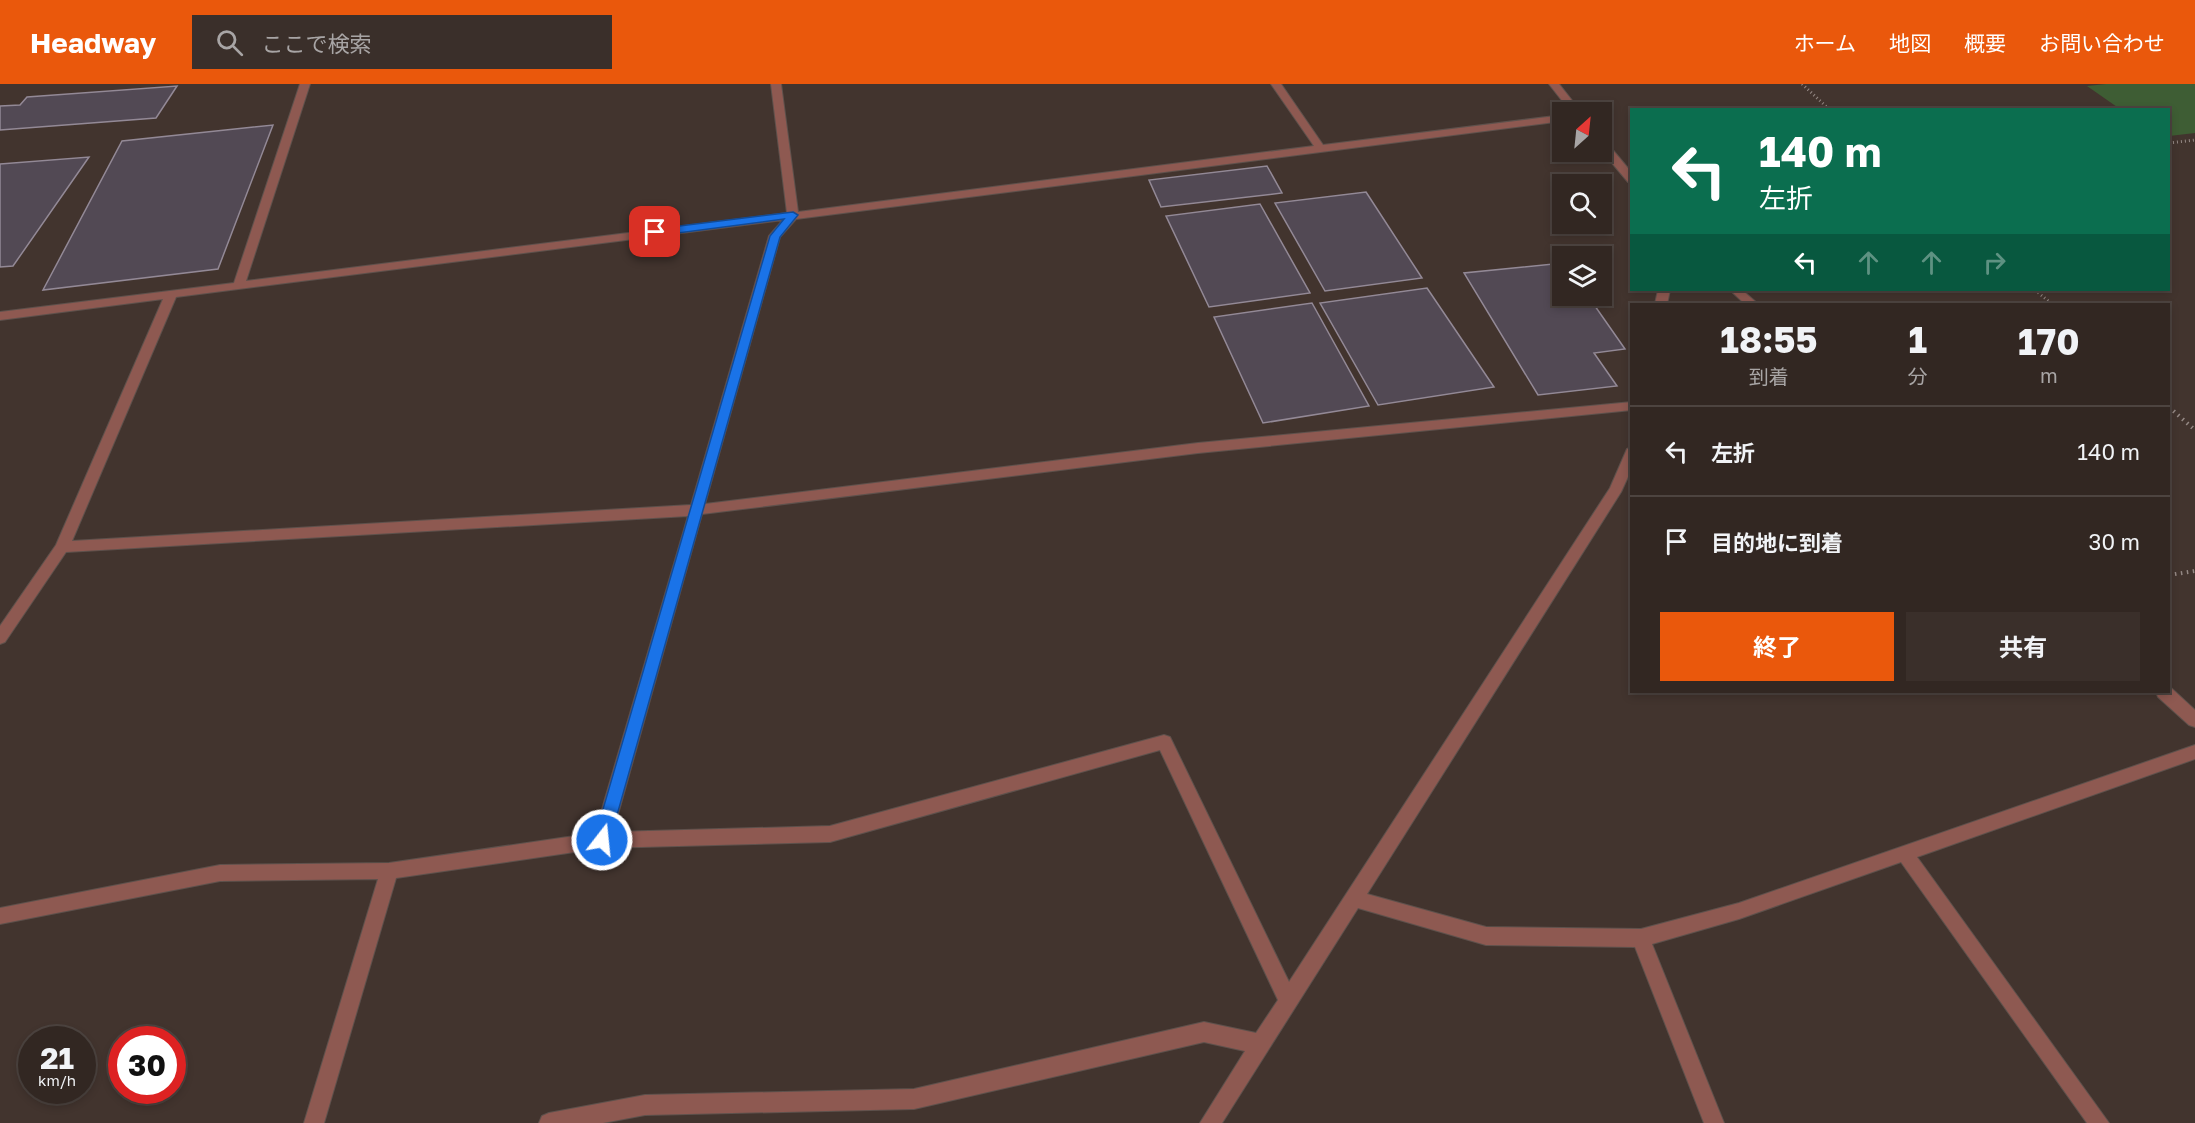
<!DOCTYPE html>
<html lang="ja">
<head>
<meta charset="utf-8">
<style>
	:root { --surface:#322722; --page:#3a2f2a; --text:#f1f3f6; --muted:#a8a5a5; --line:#4d4440; --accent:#ea580c }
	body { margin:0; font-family:"Golos Text","Noto Sans JP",sans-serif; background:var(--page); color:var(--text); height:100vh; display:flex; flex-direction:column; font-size:22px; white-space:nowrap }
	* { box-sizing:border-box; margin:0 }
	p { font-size:20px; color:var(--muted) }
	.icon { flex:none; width:33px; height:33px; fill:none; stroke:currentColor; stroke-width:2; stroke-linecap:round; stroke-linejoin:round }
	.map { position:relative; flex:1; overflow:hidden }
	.details { position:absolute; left:1630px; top:219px; width:540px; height:390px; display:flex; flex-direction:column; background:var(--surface); border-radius:0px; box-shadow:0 3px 9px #0003,0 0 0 2px var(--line) }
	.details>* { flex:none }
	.banner { position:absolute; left:1630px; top:24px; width:540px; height:183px; border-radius:0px; box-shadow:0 3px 9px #0003,0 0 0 2px var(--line); background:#0b6e4f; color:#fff; overflow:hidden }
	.needle { width:39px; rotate:27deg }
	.tools { position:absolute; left:1552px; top:18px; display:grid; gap:12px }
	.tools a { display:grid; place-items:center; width:60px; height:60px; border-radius:0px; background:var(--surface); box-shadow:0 3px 9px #0003,0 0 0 2px var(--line); font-size:30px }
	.speed { position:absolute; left:18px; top:942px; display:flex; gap:12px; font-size:30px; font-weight:700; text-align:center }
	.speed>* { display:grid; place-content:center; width:78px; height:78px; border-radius:50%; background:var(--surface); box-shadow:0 3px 9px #0003,0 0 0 2px var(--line); line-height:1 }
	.speed small { font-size:15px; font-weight:400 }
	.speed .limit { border:9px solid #d22; background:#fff; color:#111 }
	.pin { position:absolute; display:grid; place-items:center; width:51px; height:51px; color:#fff; margin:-26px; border-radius:12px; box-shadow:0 3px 9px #0006 }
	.me { position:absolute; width:66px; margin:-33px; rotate:16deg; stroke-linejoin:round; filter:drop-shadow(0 0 4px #0008) }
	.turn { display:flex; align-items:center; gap:21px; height:126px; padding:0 30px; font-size:27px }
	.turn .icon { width:78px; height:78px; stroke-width:2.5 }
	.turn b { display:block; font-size:42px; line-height:51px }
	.lanes { display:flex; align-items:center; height:57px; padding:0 30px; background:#0003; justify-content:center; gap:30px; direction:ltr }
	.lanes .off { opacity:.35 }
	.eta { display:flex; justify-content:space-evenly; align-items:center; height:102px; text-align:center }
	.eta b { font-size:36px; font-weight:700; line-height:42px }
	.action { display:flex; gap:12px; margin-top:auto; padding:12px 30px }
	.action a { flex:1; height:69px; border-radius:0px; background:var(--accent); color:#fff; font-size:24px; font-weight:700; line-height:69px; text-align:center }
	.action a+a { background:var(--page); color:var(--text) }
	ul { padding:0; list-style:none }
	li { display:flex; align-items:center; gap:18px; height:90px; padding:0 30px; border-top:2px solid var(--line) }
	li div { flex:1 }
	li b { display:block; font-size:22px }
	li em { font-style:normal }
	header { display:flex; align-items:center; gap:36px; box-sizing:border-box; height:84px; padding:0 30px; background:var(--accent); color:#fff }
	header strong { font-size:28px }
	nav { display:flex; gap:33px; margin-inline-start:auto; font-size:21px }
	.search { width:420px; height:54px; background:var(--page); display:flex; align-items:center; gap:15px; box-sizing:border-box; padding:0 21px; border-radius:0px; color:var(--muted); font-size:22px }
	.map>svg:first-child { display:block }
	.green { fill:#3e5d34 }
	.building { fill:#524954; stroke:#938996; stroke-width:1.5 }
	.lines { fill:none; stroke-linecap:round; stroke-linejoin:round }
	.minor-casing { stroke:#5e514c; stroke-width:2 }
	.path-far1 { stroke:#948884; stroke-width:3; stroke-dasharray:1 3; stroke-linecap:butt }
	.path { stroke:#948884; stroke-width:4; stroke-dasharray:1.5 4.5; stroke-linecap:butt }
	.minor { fill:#8e5951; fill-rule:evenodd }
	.route { fill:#1a73e8; stroke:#114b97; stroke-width:1.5 }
</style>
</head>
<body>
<header>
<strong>Headway</strong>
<div class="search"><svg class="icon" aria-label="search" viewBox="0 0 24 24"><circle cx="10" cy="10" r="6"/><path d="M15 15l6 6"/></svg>ここで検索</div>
<nav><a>ホーム</a><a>地図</a><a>概要</a><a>お問い合わせ</a></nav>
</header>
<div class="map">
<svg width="2195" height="1039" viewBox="0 0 2195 1039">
	<rect width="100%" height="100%" fill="#42342e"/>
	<path class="green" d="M2106,0H2195V49L2169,52V26L2120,25L2087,2Z"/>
	<path class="building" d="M177,2L156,34L0,46V22L20,21L27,13Z
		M273,41L218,185L43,206L122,57Z
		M89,73L13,182L0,183V80Z
		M1267,82L1282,109L1161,123L1149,96Z
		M1366,108L1422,194L1325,207L1275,119Z
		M1260,120L1310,209L1209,223L1166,132Z
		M1563,179V212H1588L1625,265L1594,269L1617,302L1538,311L1464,189Z
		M1427,204L1494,303L1378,321L1320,219Z
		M1312,219L1369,322L1263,339L1214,233Z"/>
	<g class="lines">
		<g class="minor-casing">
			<path id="minor" d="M300,0H310L246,197L787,129L771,0H781L798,128L1314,62L1271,0H1281L1323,61L1563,31V37L796,135L780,153L705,420L1198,359L1632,318V326L1198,369L702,430L613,748L830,742L1164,651L1170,653L1289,898L1610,404L1627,365L1632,363V384L1621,408L1367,810L1486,843L1641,845L1739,819L2195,661V675L1917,773L2109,1039H2087L1901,778L1739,835L1652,860L1724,1039H1704L1635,863L1486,861L1358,824L1222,1039H1200L1245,967L1204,958L914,1025L645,1031L603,1039H539L542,1032L549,1029L645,1011L914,1005L1204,938L1256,949L1278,916L1160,666L830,758L602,764L396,794L324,1039H304L378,795L220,797L0,840V824L220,781L389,779L595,749L688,432L66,468L5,558L0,560V542L56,461L163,215L0,236V228L234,199ZM783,136L769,152L691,421L72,457L176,213Z
				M1549,0H1559L1581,28H1571Z
				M1602,57L1606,58L1632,89V99L1628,98L1602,67Z
				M1658,206H1670L1667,220H1655Z
				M1730,206H1742L1758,220H1745Z
				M2170,603L2195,626V643L2189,641L2158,613L2156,608H2169Z"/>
		</g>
		<path class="path-far1" d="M1802,0L1830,26
			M2169,59L2195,56
			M2035,206L2052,220"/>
		<path class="path" d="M2169,323L2195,346
			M2169,491L2195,487"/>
		<use href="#minor" class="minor"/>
	</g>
	<path class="route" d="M793,128L798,131L780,153L610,756L608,761L602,763L596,761L594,756L770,152L784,135L655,152L650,148L655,145Z"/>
</svg>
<div class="tools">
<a><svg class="needle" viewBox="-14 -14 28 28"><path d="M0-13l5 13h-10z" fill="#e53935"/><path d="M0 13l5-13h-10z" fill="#a8a5a5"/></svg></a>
<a><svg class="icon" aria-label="search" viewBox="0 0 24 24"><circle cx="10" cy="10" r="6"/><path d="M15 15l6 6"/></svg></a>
<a><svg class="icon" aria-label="layers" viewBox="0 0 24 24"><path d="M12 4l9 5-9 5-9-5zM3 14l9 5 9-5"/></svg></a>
</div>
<div class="speed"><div>21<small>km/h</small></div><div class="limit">30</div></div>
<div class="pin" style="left:655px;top:148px;background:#d93025"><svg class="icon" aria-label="arrive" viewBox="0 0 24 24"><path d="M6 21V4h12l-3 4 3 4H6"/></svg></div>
<svg class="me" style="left:602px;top:756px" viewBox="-20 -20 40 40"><circle r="17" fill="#1a73e8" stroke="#fff" stroke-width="3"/><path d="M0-11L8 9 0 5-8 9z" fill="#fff"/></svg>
<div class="banner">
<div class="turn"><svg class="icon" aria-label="left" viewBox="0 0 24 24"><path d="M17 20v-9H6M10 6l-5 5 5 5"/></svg><div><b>140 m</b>左折</div></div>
<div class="lanes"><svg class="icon" aria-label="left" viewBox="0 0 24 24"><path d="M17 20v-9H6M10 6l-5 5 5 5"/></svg><svg class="icon off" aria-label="ahead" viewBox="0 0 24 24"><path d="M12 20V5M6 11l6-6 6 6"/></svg><svg class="icon off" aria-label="ahead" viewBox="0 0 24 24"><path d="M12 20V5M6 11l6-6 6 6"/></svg><svg class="icon off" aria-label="right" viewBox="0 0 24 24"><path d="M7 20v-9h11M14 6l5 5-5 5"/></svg></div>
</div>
<section class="details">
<div class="eta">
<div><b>18:55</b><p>到着</p></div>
<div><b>1</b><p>分</p></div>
<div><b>170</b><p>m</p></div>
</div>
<ul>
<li><svg class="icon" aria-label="left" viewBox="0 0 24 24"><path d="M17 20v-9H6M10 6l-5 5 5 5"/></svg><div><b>左折</b></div><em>140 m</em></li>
<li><svg class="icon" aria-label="arrive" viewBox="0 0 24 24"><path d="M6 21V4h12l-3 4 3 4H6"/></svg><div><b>目的地に到着</b></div><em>30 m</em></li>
</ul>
<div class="action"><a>終了</a><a>共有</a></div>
</section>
</div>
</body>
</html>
